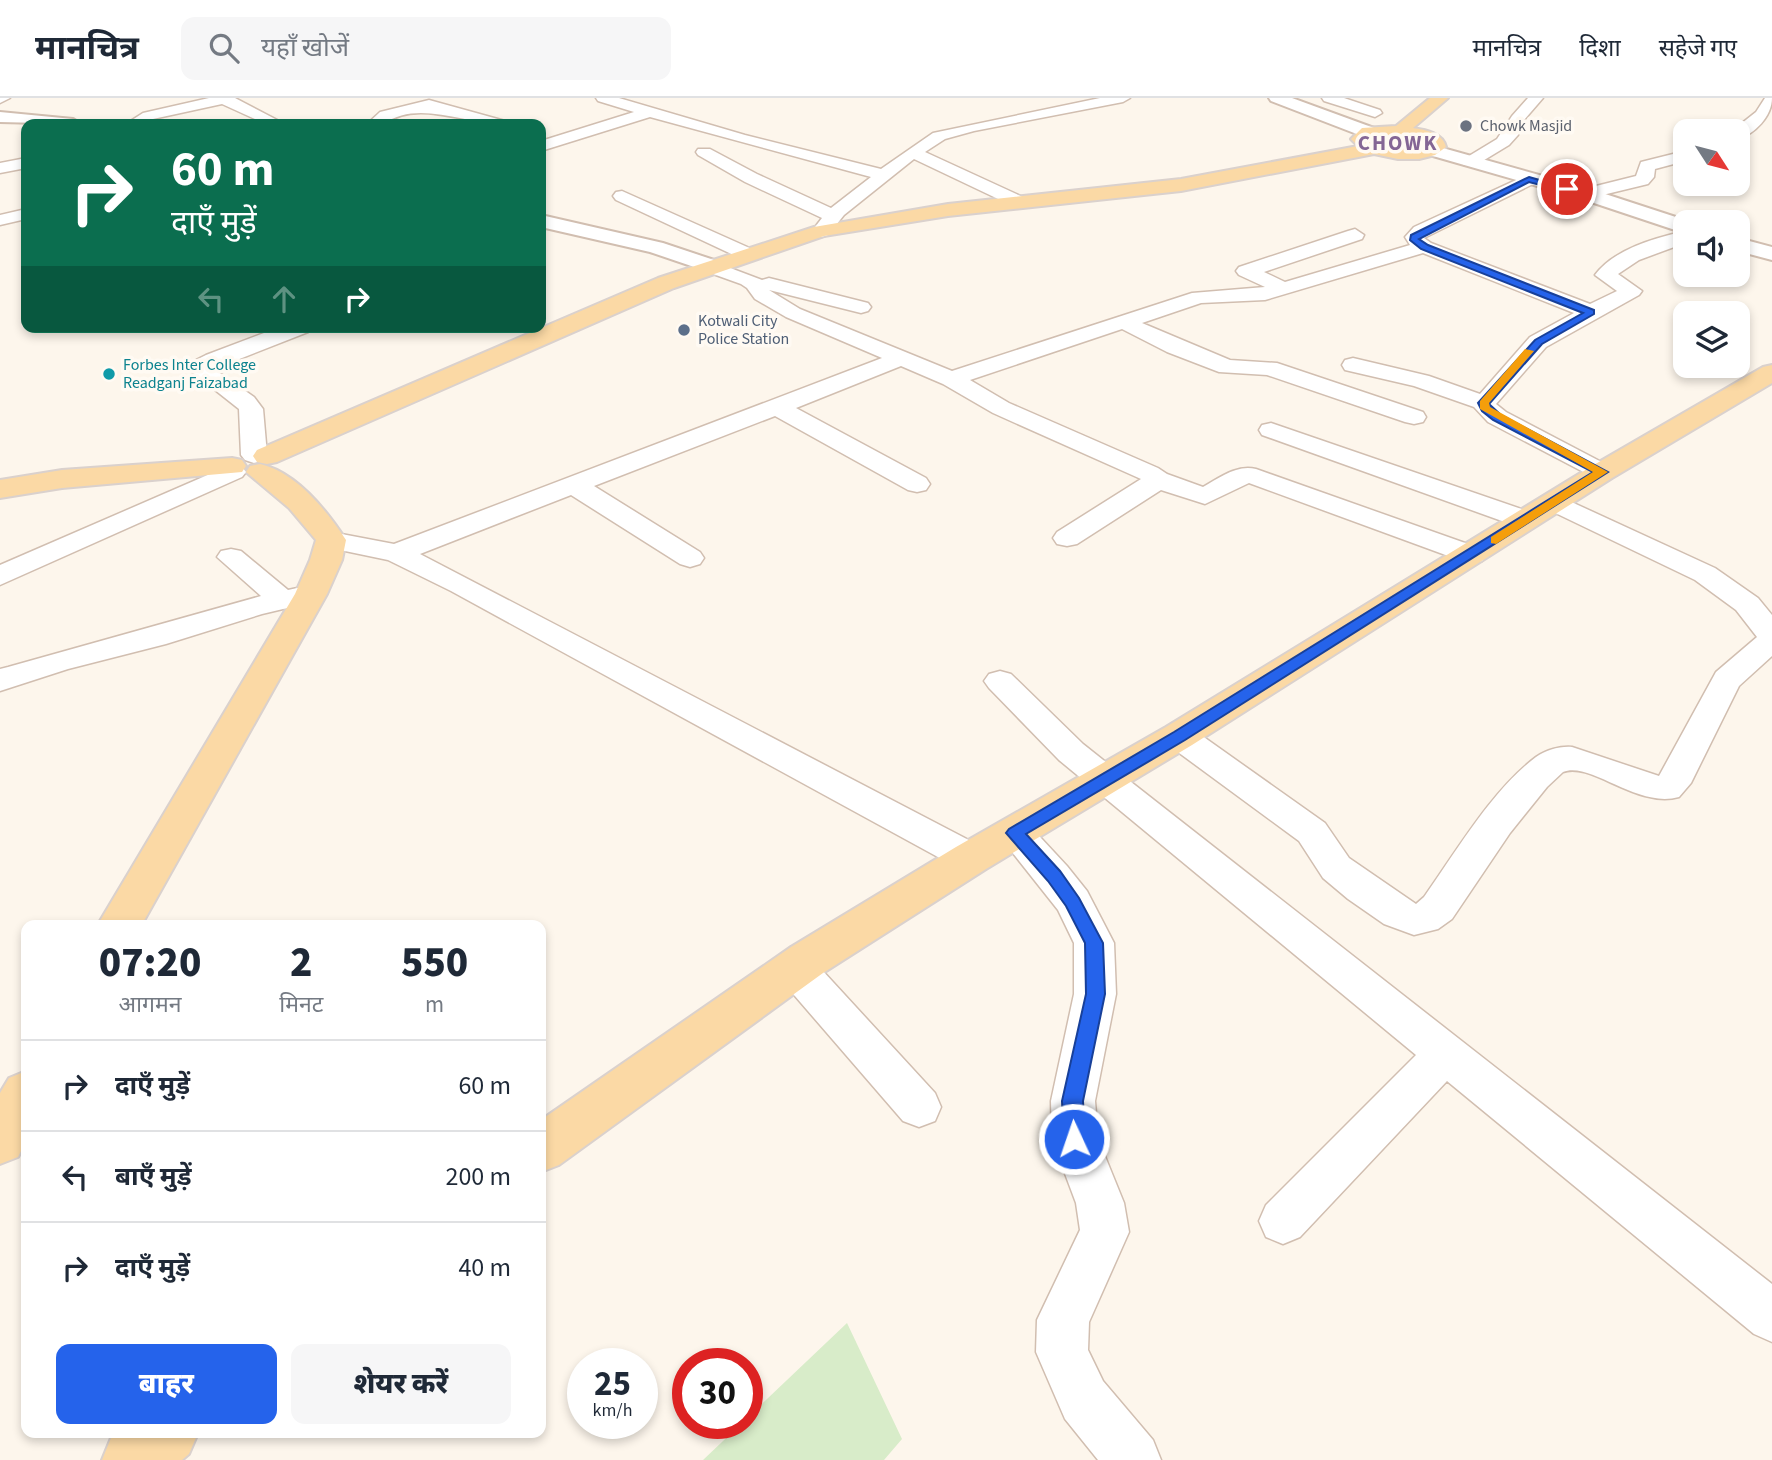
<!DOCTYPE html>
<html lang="hi">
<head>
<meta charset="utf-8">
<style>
	:root { --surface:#fff; --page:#f6f6f7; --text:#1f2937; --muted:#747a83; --line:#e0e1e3; --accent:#2563eb }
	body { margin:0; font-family:"Source Sans 3","Noto Sans Devanagari",sans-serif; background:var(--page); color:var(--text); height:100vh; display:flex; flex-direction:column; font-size:26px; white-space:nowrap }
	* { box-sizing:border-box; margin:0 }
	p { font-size:23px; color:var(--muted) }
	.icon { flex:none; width:38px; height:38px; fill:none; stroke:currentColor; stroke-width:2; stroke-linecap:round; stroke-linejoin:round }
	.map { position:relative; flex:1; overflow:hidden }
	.panel { position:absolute; left:21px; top:822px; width:525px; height:518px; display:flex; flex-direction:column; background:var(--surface); border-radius:14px; box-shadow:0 4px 10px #0003 }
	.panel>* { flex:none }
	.hud { position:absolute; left:21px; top:21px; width:525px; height:214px; border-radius:14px; box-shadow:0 4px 10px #0003; background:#0b6e4f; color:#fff; overflow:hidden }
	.needle { width:46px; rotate:126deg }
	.buttons { position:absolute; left:1673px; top:21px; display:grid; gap:14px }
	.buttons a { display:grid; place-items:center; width:77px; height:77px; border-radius:14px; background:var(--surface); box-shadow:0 4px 10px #0003; font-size:35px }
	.speed { position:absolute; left:567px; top:1250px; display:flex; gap:14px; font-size:35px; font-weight:700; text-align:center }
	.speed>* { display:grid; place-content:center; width:91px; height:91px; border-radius:50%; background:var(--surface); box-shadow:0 4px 10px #0003; line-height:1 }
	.speed small { font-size:18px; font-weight:400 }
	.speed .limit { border:10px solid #d22; background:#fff; color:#111 }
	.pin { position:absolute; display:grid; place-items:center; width:60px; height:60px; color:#fff; margin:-30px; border:4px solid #fff; border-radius:50%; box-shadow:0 2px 7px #0007 }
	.me { position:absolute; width:77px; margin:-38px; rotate:357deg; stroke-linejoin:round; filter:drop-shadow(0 0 5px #0008) }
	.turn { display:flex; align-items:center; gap:24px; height:147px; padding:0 35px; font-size:32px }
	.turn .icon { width:91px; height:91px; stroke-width:2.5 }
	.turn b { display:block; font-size:49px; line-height:60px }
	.lanes { display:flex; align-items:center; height:66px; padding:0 35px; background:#0003; justify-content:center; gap:35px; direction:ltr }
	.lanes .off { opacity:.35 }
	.eta { display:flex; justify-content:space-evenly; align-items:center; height:119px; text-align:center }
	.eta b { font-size:42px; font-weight:800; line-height:49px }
	.button { display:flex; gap:14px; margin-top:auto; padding:14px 35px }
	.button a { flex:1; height:80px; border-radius:14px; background:var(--accent); color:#fff; font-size:28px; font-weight:800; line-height:80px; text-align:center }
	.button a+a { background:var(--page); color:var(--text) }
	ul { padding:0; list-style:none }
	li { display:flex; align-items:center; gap:21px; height:91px; padding:0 35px; border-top:2px solid var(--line) }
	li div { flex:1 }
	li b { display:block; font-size:26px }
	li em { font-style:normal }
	header { display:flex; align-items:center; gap:42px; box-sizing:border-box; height:98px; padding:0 35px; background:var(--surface); border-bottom:2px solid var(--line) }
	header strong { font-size:33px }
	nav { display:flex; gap:38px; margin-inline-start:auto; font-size:24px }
	.search { width:490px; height:63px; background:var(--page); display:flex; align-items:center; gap:18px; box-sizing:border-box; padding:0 24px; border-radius:14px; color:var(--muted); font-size:26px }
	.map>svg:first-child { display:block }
	.green { fill:#d8ecc9 }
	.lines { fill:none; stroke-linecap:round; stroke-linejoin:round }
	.minor-casing { stroke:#d1beb0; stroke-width:3 }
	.tertiary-casing { stroke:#d1beb0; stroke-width:4 }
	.primary-casing { stroke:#dad1cd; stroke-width:4 }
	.minor { fill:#fff; fill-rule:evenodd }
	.tertiary { fill:#fff; fill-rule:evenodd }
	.primary { fill:#fbd9a5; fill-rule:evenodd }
	.route { fill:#2563eb; stroke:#184099; stroke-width:2 }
	.slow { fill:#f59e0b }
	.worship-dot { fill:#6b7280; stroke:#fffaf3; stroke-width:2.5 }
	.service-dot { fill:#5c6f8a; stroke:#fffaf3; stroke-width:2.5 }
	.culture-dot { fill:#0f9aa8; stroke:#fffaf3; stroke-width:2.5 }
	.labels { text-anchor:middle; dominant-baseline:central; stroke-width:7; stroke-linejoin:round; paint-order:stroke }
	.far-worship-label { font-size:16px; fill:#5b616d; stroke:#fffaf3; text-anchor:start }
	.far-service-label { font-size:16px; fill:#4e5e75; stroke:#fffaf3; text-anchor:start }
	.far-culture-label { font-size:16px; fill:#0d838f; stroke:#fffaf3; text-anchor:start }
	.far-district-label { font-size:21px; font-weight:bold; letter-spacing:2px; fill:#846695; stroke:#fffaf3 }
</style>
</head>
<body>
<header>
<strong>मानचित्र</strong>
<div class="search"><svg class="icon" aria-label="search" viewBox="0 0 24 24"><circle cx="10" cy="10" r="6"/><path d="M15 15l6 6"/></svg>यहाँ खोजें</div>
<nav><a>मानचित्र</a><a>दिशा</a><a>सहेजे गए</a></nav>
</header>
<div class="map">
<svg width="1772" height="1362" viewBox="0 0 1772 1362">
	<rect width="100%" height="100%" fill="#fdf6ec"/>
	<path class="green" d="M847,1225L902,1341L884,1362H703L742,1325H747V1320Z"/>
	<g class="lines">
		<g class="minor-casing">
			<path id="minor" d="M0,0H10L0,5Z
				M209,0H235L281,24L266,26L222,6L153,21L147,26L129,24L143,15Z
				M596,0H619L745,37L881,71L933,35L1100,0H1130L1123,4L974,33L945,41L925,54L1027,101L1030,105L1027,109H1015L914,61L844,117L828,137L821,139L812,133L822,120L745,84L698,57L696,54L698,51H710L757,76L831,110L871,79L650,19L541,53V43L634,14L598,3Z
				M1322,0H1344L1380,12L1382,15L1375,19L1324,3Z
				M1528,0H1543L1524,22L1518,37L1509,47L1476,67H1464L1462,64L1464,61L1497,41L1512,18Z
				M1765,0H1772C1772,18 1755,36 1738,41V33H1732L1756,14Z
				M429,2L505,23L508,26C468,28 418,0 384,26H367L380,14Z
				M1685,53V63L1655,71L1654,79L1648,86L1586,101L1577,96L1580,92L1636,78L1641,64Z
				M26,60V70L0,75V65Z
				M1529,76L1537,81L1535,85L1424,140L1431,145L1590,206L1617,193L1595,177C1614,151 1655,140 1685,133V145L1639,162L1618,176L1642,193L1639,197L1546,249L1496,306L1506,314L1611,369L1615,374L1611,379L1602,382L1593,379L1488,324L1474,309L1414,288L1345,272L1342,267L1345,262L1353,260L1429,278L1480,296L1530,239L1574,215L1423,155L1265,202L1201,205L1142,225L1230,262L1277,265L1423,314L1426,319L1423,324L1414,326L1405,324L1267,277L1219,274L1167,254L1122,231L970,282L1009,305L1158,370L1167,376L1203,389C1219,380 1237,366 1256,371L1482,451L1486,457L1482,463L1472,465L1462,463L1249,385L1205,406L1161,392L1077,446L1067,448L1057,446L1053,440L1057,434L1141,381L993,315L943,286L901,268L796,310L926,380L930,386L926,392L917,394L908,392L775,318L594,388L700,454L704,460L700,466L690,469L680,466L571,397L420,456L984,750L990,760L984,770L971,774L958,770L451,493L388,462L321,448L317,442L321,436L331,434L394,446L882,260L786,219L755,201L747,190L741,186L702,172L699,168L702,164L709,162L762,182L769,180L868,205L871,209L868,213L861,215L769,192L800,211L952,273L1192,195L1265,189L1239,177L1236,173L1239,169L1348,133L1355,131L1364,137L1362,141L1264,174L1285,184L1410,147L1405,139L1414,129Z
				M622,93L754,152L757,156L747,162L740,160L616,102L613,98L616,94Z
				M26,111V121L0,127V117Z
				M280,229H311L308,234L214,271L254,299L263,311L267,357L263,362L254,365L245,362L241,357L239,311L191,273L196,262L206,257Z
				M1271,325L1536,416L1540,422L1536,428L1526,430L1516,428L1262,337L1259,332L1262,327Z
				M233,366L242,369L246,374L242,379L0,487V467Z
				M1554,396L1715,470L1758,500L1772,517V558L1739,588L1691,685L1679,699C1637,711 1591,663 1563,674L1547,689L1510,735L1452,821L1438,831L1414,837L1384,826L1348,801L1323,780L1299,743L1167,646L1162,638L1167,630L1179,627L1191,630L1325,725L1349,760L1416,806L1424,799C1456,754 1492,692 1536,659C1546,652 1560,648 1572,649L1659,678L1716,574L1757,539L1736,512L1695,482L1545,410L1541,404L1545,398Z
				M231,451L241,453L288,492L311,487L321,490L326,496L321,502L262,516L166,546L68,571L0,593V571L8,569L261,498L217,459L221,453Z
				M1000,573L1011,576L1083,646L1117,673L1772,1186V1244L1754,1236L1447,983L1300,1139L1283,1146L1266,1139L1259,1123L1266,1107L1416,957L1059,662L989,590L984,583L989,576Z
				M1015,722L1028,726L1067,768L1087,793L1114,845L1116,896L1095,1003L1098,1041L1124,1105L1129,1134L1089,1224L1088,1252L1103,1283L1153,1342L1161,1362H1098L1065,1321L1036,1254L1037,1222L1080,1132L1076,1105L1052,1041L1051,1003L1074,896V845L1058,812L997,735L1002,726Z
				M796,855L810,859L935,995L941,1009L935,1023L919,1029L903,1023L782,883L776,871L782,859Z"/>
		</g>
		<g class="tertiary-casing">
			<path id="tertiary" d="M1269,0H1292L1374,30L1377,34L1374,38H1362L1271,3Z
				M0,14L73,21L81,26L0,24Z
				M1432,47L1593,92L1691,124H1685V135L1678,133L1579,100L1426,56L1423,52L1426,48Z
				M541,117L663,145L717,163L720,168L717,173L709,174L650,154L541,129Z
				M1738,140L1772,149V162L1738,153Z"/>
		</g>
		<g class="primary-casing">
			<path id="primary" d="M1430,0H1448L1413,30C1426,32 1443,35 1446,49L1435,57L1419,61H1398L1374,56L1181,93L948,118L824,138L674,190L277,364L267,366L257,364L253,358L257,352L658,180L814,129L948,106L1181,81L1358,48L1351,41L1362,30L1396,28ZM1389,37L1420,41L1428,47C1410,55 1387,51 1371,41Z
				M1772,267V285L1612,380L1192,647L986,771L823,875L559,1067L541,1074V1022L791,849L956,749L1166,629L1592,368L1763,269Z
				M232,360L242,362L246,368L242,374L62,390L0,400V382L62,372Z
				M260,366C296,374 327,413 346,442L342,462L327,496L141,828H97L295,496L310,462L316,442L289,410L246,374L250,368Z
				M26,973V1043L18,1059L0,1066V995L9,980Z
				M118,1335H198L189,1356L182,1362H102L111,1340Z"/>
		</g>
		<use href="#minor" class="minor"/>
		<use href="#tertiary" class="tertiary"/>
		<use href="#primary" class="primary"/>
	</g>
	<path class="route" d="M1529,79L1571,91L1567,94L1529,84L1419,141L1428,147L1594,212V216L1542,246L1489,306L1501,317L1608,374L1185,642L1026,736L1060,773L1079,800L1103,845L1105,896L1083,1003L1085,1041L1082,1048L1074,1051L1067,1048L1064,1041L1062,1003L1086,896L1085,845L1066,808L1048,783L1006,735L1009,731L1174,634L1593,374L1493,322L1482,313L1478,305L1535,242L1583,215L1421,151L1410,142L1411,137Z"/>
	<path class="slow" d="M1525,251L1534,253L1489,305L1490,309L1608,374L1496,446L1491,445V439L1593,374L1480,311V303Z"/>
	<circle class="worship-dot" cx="1466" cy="28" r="7"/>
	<circle class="service-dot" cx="684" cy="232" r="7"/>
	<circle class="culture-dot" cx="109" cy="276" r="7"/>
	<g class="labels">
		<g class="far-worship-label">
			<text x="1480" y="28">Chowk Masjid</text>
		</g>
		<g class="far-service-label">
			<text x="698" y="223">Kotwali City<tspan x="698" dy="18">Police Station</tspan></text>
		</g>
		<g class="far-culture-label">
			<text x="123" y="267">Forbes Inter College<tspan x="123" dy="18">Readganj Faizabad</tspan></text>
		</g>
		<g class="far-district-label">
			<text x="1398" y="45">CHOWK</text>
		</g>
	</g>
</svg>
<div class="buttons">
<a><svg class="needle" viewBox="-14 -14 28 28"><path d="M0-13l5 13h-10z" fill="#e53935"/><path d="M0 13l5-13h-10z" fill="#747a83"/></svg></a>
<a><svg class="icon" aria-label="sound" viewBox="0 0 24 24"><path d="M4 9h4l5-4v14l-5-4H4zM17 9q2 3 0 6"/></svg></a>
<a><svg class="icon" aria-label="layers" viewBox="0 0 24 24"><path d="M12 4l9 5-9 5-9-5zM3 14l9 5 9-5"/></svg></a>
</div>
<div class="speed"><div>25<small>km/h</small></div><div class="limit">30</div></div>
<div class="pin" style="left:1567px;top:91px;background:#d93025"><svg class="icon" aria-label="arrive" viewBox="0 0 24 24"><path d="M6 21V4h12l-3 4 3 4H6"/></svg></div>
<svg class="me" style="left:1074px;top:1041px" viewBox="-20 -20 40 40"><circle r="17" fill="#2563eb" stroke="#fff" stroke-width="3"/><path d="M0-11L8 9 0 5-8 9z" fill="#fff"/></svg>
<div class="hud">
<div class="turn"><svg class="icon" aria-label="right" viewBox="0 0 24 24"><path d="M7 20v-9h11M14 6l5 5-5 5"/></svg><div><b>60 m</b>दाएँ मुड़ें</div></div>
<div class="lanes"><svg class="icon off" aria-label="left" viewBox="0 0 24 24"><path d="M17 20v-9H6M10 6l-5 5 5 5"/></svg><svg class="icon off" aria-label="ahead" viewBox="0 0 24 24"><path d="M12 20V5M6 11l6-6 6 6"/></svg><svg class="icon" aria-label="right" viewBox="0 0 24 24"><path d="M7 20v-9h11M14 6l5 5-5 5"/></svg></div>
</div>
<section class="panel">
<div class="eta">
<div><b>07:20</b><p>आगमन</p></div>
<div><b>2</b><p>मिनट</p></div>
<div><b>550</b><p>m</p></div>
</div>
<ul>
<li><svg class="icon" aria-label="right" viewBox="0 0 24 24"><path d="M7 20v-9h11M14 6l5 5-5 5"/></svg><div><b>दाएँ मुड़ें</b></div><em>60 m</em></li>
<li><svg class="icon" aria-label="left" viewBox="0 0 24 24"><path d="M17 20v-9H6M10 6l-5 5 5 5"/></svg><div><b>बाएँ मुड़ें</b></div><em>200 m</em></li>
<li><svg class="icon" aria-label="right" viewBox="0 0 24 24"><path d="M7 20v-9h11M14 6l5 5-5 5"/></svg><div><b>दाएँ मुड़ें</b></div><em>40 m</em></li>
</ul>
<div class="button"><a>बाहर</a><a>शेयर करें</a></div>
</section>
</div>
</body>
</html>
